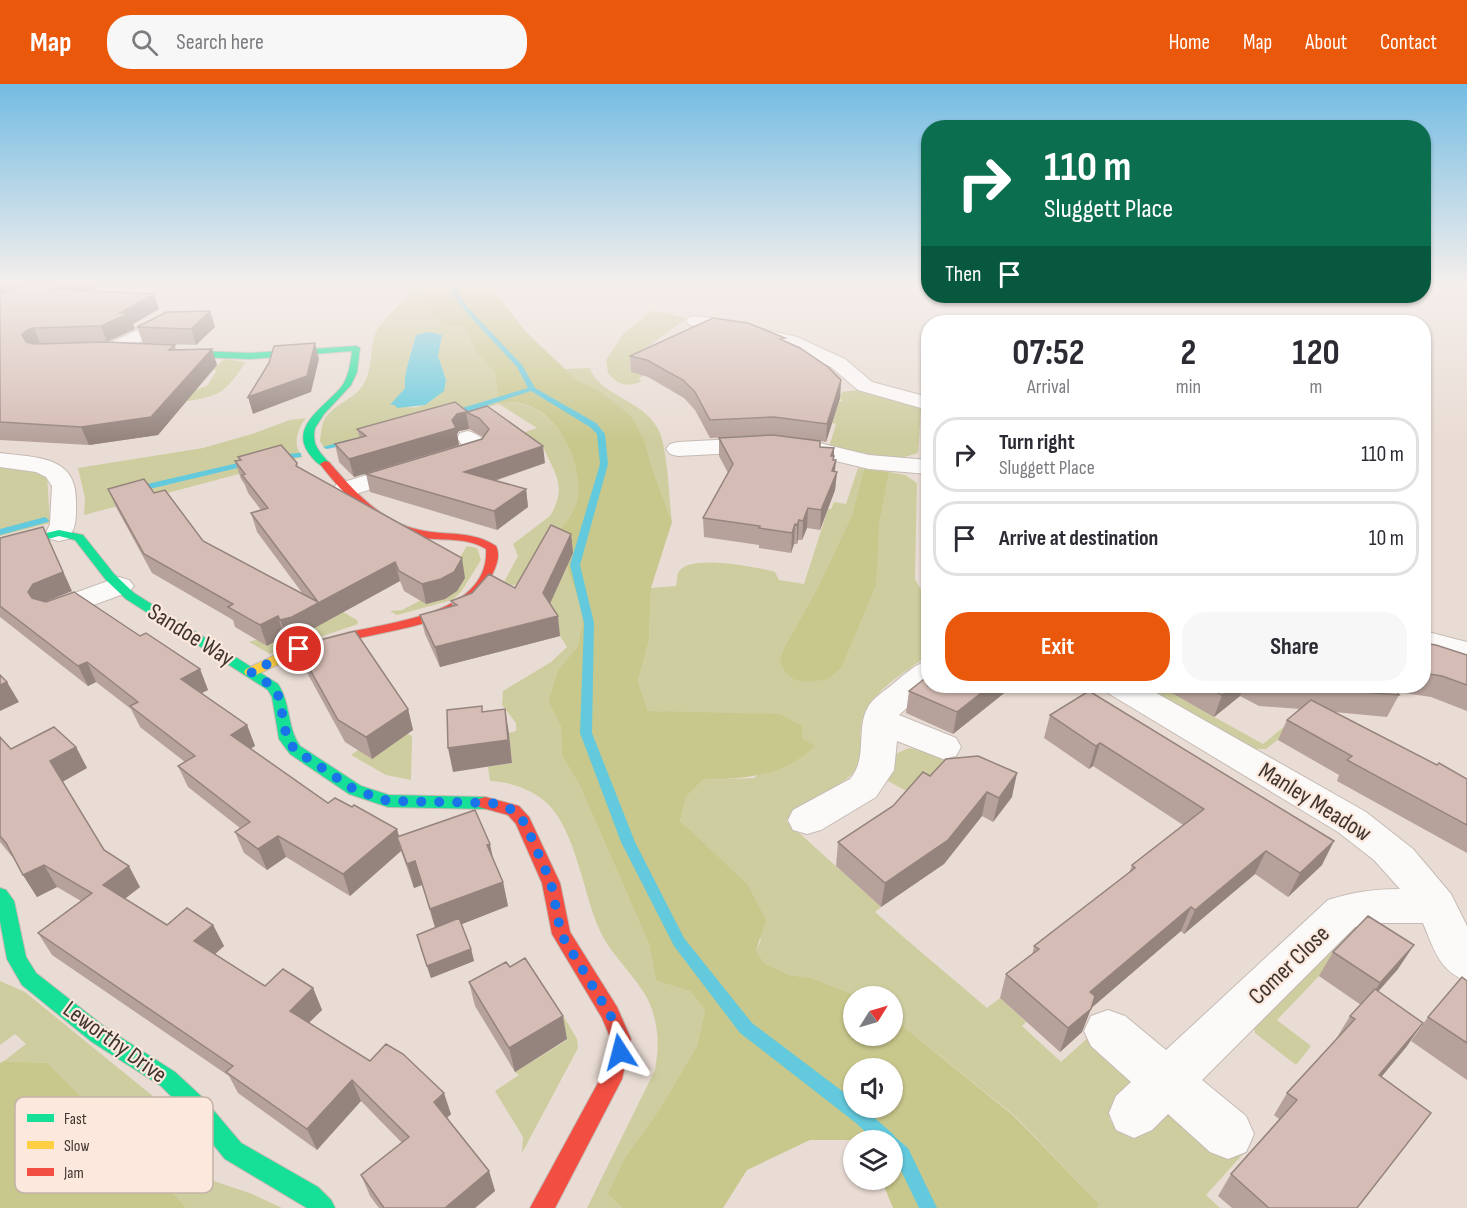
<!DOCTYPE html>
<html lang="en">
<head>
<meta charset="utf-8">
<style>
	:root { --surface:#fff; --page:#f7f7f7; --text:#2b2b33; --muted:#7c7c81; --line:#e1e1e2; --accent:#ea580c }
	body { margin:0; font-family:"Sofia Sans Condensed",sans-serif; background:var(--page); color:var(--text); height:100vh; display:flex; flex-direction:column; font-size:22px; white-space:nowrap }
	* { box-sizing:border-box; margin:0 }
	p { font-size:20px; color:var(--muted) }
	.icon { flex:none; width:33px; height:33px; fill:none; stroke:currentColor; stroke-width:2; stroke-linecap:round; stroke-linejoin:round }
	.map { position:relative; flex:1; overflow:hidden }
	.panel { position:absolute; left:921px; top:231px; width:510px; height:378px; display:flex; flex-direction:column; background:var(--surface); border-radius:24px; box-shadow:0 2px 4px #0004 }
	.panel>* { flex:none }
	.guide { position:absolute; left:921px; top:36px; width:510px; height:183px; border-radius:24px; box-shadow:0 2px 4px #0004; background:#0b6e4f; color:#fff; overflow:hidden }
	.needle { width:39px; rotate:53deg }
	.buttons { position:absolute; left:843px; top:902px; display:grid; gap:12px }
	.buttons a { display:grid; place-items:center; width:60px; height:60px; border-radius:50%; background:var(--surface); box-shadow:0 2px 4px #0004; font-size:30px }
	.pin { position:absolute; display:grid; place-items:center; width:51px; height:51px; color:#fff; margin:-26px; border:3px solid #fff; border-radius:50%; box-shadow:0 2px 6px #0007 }
	.me { position:absolute; width:66px; margin:-33px; rotate:351deg; stroke-linejoin:round; filter:drop-shadow(0 0 4px #0008) }
	.turn { display:flex; align-items:center; gap:21px; height:126px; padding:0 24px; font-size:27px }
	.turn .icon { width:78px; height:78px; stroke-width:2.5 }
	.turn b { display:block; font-size:42px; line-height:51px }
	.then { display:flex; align-items:center; height:57px; padding:0 24px; background:#0003; gap:12px; font-size:22px }
	.eta { display:flex; justify-content:space-evenly; align-items:center; height:102px; text-align:center }
	.eta b { font-size:36px; font-weight:700; line-height:42px }
	.cta { display:flex; gap:12px; margin-top:auto; padding:12px 24px }
	.cta a { flex:1; height:69px; border-radius:24px; background:var(--accent); color:#fff; font-size:24px; font-weight:700; line-height:69px; text-align:center }
	.cta a+a { background:var(--page); color:var(--text) }
	ul { padding:0; list-style:none }
	li { display:flex; align-items:center; gap:18px; height:75px; margin:0 12px 9px; padding:0 12px; border:3px solid var(--line); border-radius:24px }
	li div { flex:1 }
	li b { display:block; font-size:22px }
	li em { font-style:normal }
	header { display:flex; align-items:center; gap:36px; box-sizing:border-box; height:84px; padding:0 30px; background:var(--accent); color:#fff }
	header strong { font-size:28px }
	nav { display:flex; gap:33px; margin-inline-start:auto; font-size:21px }
	.search { width:420px; height:54px; background:var(--page); display:flex; align-items:center; gap:15px; box-sizing:border-box; padding:0 21px; border-radius:24px; color:var(--muted); font-size:22px }
	.map>svg:first-child { display:block }
	.green { fill:#cecd9f; fill-rule:evenodd }
	.forest { fill:#c8c78c; fill-rule:evenodd }
	.water { fill:#63c9dc }
	.lines { fill:none; stroke-linecap:round; stroke-linejoin:round }
	.stream { fill:#63c9dc; fill-rule:evenodd }
	.street-casing { stroke:#c5bbb4; stroke-width:2 }
	.fast-casing { stroke:#c5bbb4; stroke-width:2 }
	.slow-casing { stroke:#c5bbb4; stroke-width:2 }
	.jam-casing { stroke:#c5bbb4; stroke-width:2 }
	.street { fill:#fcfaf9; fill-rule:evenodd }
	.fast { fill:#16e098; fill-rule:evenodd }
	.slow { fill:#ffcf43; fill-rule:evenodd }
	.jam { fill:#f24e42; fill-rule:evenodd }
	.wall { fill:#b7a29b }
	.shaded-wall { fill:#95847e }
	.building { fill:#d5bcb4; stroke:#95847e; stroke-width:1.5 }
	.route { stroke:#1a73e8; stroke-width:10; stroke-dasharray:0 18 }
	.labels { text-anchor:middle; dominant-baseline:central; stroke-width:4.5; stroke-linejoin:round; paint-order:stroke }
	.near-street-label { font-size:24px; fill:#3e352f; stroke:#fce8dc }
	.key { fill:#fce8dc; stroke:#c3b2a8; stroke-width:1.5 }
	.key-label { font-size:16px; fill:#3e352f }
</style>
</head>
<body>
<header>
<strong>Map</strong>
<div class="search"><svg class="icon" aria-label="search" viewBox="0 0 24 24"><circle cx="10" cy="10" r="6"/><path d="M15 15l6 6"/></svg>Search here</div>
<nav><a>Home</a><a>Map</a><a>About</a><a>Contact</a></nav>
</header>
<div class="map">
<svg width="1467" height="1124" viewBox="0 0 1467 1124">
	<rect width="100%" height="100%" fill="#e9dcd4"/>
	<path class="green" d="M417,199C419,202 419,207 421,211C431,233 442,239 464,244L477,270L495,289L499,320C547,309 582,367 578,410C576,428 562,444 552,458L562,467L583,532L578,562L558,586L548,617L561,643L562,672L579,700L649,860L656,897L690,907L705,926L697,962L659,1026L626,1072L623,1124H587L655,986C659,964 659,944 651,923C643,899 611,872 600,847C583,810 577,750 548,720C532,705 511,698 490,697L488,683L512,679L509,649L516,647V639L502,621L503,607L551,578L567,563L540,520L556,505L503,500L518,472L513,460L550,432C569,401 553,388 542,360L525,365L513,352L537,344L499,320L325,365L320,357C321,351 321,344 323,339C329,321 353,317 363,301C374,284 369,262 376,248C387,229 406,218 417,199ZM429,248L446,296C430,321 421,330 390,319L395,318L405,304C403,289 412,267 416,251Z
		M652,227L687,234L635,272L643,292L638,295L642,297C628,304 618,301 608,289L606,276L623,250Z
		M224,275L245,278C243,284 228,304 220,308C179,331 50,311 0,306L183,310L207,302L217,286H213Z
		M590,284C598,311 642,315 658,345C668,363 669,416 672,438L651,381L645,358L598,306L576,295L565,285Z
		M860,306L921,324L918,369L898,375L829,363L836,340L832,339L830,319L842,317L838,311L843,310L841,308Z
		M306,334C297,345 292,362 303,373L84,431L85,414L78,384L203,364L252,350L290,336Z
		M0,381L18,382L47,391L50,439L0,452Z
		M858,384L864,385L852,431L818,503L785,562L879,442L889,388L905,391L917,399L915,495L924,511L928,514V571C904,590 864,610 861,644C859,659 865,671 856,685C847,700 809,716 793,725L798,729L786,737L881,823L875,828C912,861 950,892 987,924L1000,914L1026,938L1022,942L1061,978L1099,944L1136,993L1124,1021L1109,1035L1130,1054L1146,1041L1172,1027L1224,1055L1243,1070L1206,1111L1220,1124H1097L1099,1120L1016,1033L893,934L892,912H858L811,894L789,891L764,879L756,866L761,856L710,767L680,737L686,713L703,696L754,694L802,655V642L690,629L648,627L638,597L649,556L651,504L676,502C677,499 677,492 678,489C687,469 752,483 768,486L775,488L779,496L804,500L828,425H831L834,418L846,420Z
		M467,462L477,464L481,476L461,508L452,516L397,531L390,527L402,526L464,494L452,486Z
		M343,528L357,536L358,540L270,570L249,558L314,536L327,537Z
		M1150,602H1167L1164,605L1263,660L1286,641L1290,646L1266,665H1251L1154,609Z
		M408,650L412,652L411,696L386,691L351,671L358,666Z
		M909,664L923,667L951,679L914,711L886,696L893,671Z
		M1355,842L1362,847L1277,936L1311,962L1296,981L1255,949L1254,943Z
		M0,897L25,908L154,1013L166,1039L214,1097L252,1110L282,1124H186L141,1072L48,979L4,977L26,960L15,950L0,961Z
		M560,926L577,955L578,964L522,1069L523,1053L495,1007L519,991L515,988L567,956L552,931Z"/>
	<path class="forest" d="M419,199H488L526,248L565,285L576,295L598,306L631,332L645,358L651,381L672,438L651,504L649,556L638,597L648,627L780,630L802,642V655L815,662C780,694 747,694 703,696L686,713L680,737L747,800L766,836L756,866L764,879L789,891L811,894L858,912H854V951H892L893,934L1015,1033L1099,1120L1097,1124H893L881,1095H892V1056H810L747,1086L723,1124H623L608,1110L626,1072L659,1026L697,962L705,926L690,907L656,897L649,860L579,700L562,672L561,643L548,617L558,586L578,562L583,532L562,467L551,458C562,444 576,428 578,410C582,368 547,308 499,320L495,289L477,270L464,244C458,242 450,242 444,240C431,235 419,212 419,199ZM854,984H892V1023H854Z
		M864,385L889,388L879,442L876,501L841,584L828,595L809,598L795,596L785,588L780,576L785,562L818,503L852,431Z
		M4,977L48,979L141,1072L186,1124H0V979Z"/>
	<path class="water" d="M429,248L442,251L438,272L446,296L444,307L425,321L397,324L395,321H390L405,304C403,289 412,268 416,251Z"/>
	<g class="lines">
		<path class="stream" d="M448,199H454L460,213L470,226L522,281L535,304L596,339L605,350L608,380L580,481L594,539L592,649L635,758L684,854L752,939L854,1016V1023H862L893,1050L895,1053L908,1064L937,1124H919L896,1076L892,1073V1056H874L856,1039L740,949L674,862L621,758L580,649L584,539L570,481L600,380L597,350L590,343L531,307L455,332H449V328L528,304L517,283L466,228L454,213Z
			M347,356H350V360L327,365L323,363Z
			M298,369H301V373L278,375L274,373L278,371Z
			M251,376L255,378L254,380L137,408L133,405L134,403Z
			M45,433L49,436L48,438L0,451V445Z"/>
		<g class="street-casing">
			<path id="street" d="M174,228L180,229L183,233L180,237L118,270H104L101,266L104,262Z
				M695,232L719,235L797,253L845,275L872,298L928,313V326L858,306L831,283L783,261L719,245L689,241L686,237L689,233Z
				M468,347C478,350 484,355 490,363L484,370L346,413L337,410L333,405L337,400L463,362L457,354L460,349Z
				M773,353L819,359L869,371L928,376V390L869,385L819,373L773,367L678,372L670,370L666,365L670,360L678,358Z
				M0,369C36,374 77,371 76,418C76,432 77,443 68,455L59,457L50,455L46,449L50,440L52,402L46,393L36,388L0,383Z
				M119,493L129,496L134,502L129,508L55,535L44,532L40,526L44,520Z
				M1424,547L1467,558V578L1424,566Z
				M928,577V602H931L899,631L956,654L961,663L956,672L943,675L897,657L894,686L876,713L821,746L807,750L793,746L788,736L793,726L850,695C868,674 856,647 867,625C872,614 885,607 894,599C905,590 914,581 928,577Z
				M1104,602H1144L1366,728L1413,765L1451,810L1467,842V897C1439,887 1434,865 1423,839H1379L1355,843L1202,996L1246,1032L1254,1050L1246,1068L1228,1075L1210,1068L1168,1030L1152,1046L1134,1054L1116,1046L1109,1029L1116,1012L1131,998L1091,962L1084,947L1091,932L1108,926L1125,932L1166,966L1328,816C1352,808 1376,805 1400,805L1374,776L1338,748L1108,609Z"/>
		</g>
		<g class="fast-casing">
			<path id="fast" d="M356,262L360,264L357,288L351,301L324,330L315,344C311,362 320,368 330,380L325,383C318,381 312,374 308,368C289,339 332,319 344,299C349,289 351,278 352,267L250,275L170,272L166,269L170,266L250,269Z
				M59,446L83,451L114,490L134,509L278,600C291,620 287,644 300,662L361,702L389,711L485,713L491,715L493,719L491,723L485,725L388,723L349,710L290,670L279,655L272,613L268,606L126,515L106,496L75,456L59,452L0,468V460Z
				M0,804L6,806L14,817L26,873L36,889L106,944L175,988L203,1014L241,1059L318,1103L331,1116L335,1124H307L225,1075L187,1028L161,1002L92,958L22,901L7,875L0,837Z"/>
		</g>
		<g class="slow-casing">
			<path id="slow" d="M351,548L356,549L358,552L356,555L304,568L256,591H246L244,588L246,585L294,562Z"/>
		</g>
		<g class="jam-casing">
			<path id="jam" d="M325,377L329,378C353,406 382,439 420,446C446,452 472,446 496,462C501,472 496,483 491,493C485,503 478,514 468,522C447,538 379,549 351,556L346,555L344,552L346,549C390,538 490,530 486,465C467,453 445,457 423,454C380,448 345,413 320,380Z
				M485,713L519,722L529,733L560,799L570,848L617,923L631,955L622,995L555,1124H530L605,986L611,955L602,934L552,850L542,799L516,740L508,731L479,723L477,719L479,715Z"/>
		</g>
		<use href="#street" class="street"/>
		<use href="#fast" class="fast"/>
		<use href="#slow" class="slow"/>
		<use href="#jam" class="jam"/>
	</g>
	<path class="wall" d="M0,199L106,200L88,207L154,210L159,225L133,240L135,245L107,258L175,261L176,266L217,281L158,351L89,361L0,356Z
		M210,227L215,243L196,261L143,259L137,243Z
		M784,257L841,296L840,314L826,358L820,357V363L834,364V376H836L835,388H837L835,406L820,446L807,444L802,456H798L797,460H794L791,469L759,464V461L704,453L703,434L728,389L719,372V354L802,355L773,351L710,354L695,326L684,314L648,293L631,288L630,272Z
		M487,322L545,379L495,397L526,405L528,423L497,446L370,408L366,390L482,355L483,353L469,345L459,347L457,350L459,361L354,393L339,378L335,360L360,354L357,345L468,328Z
		M238,373L297,379L298,383L465,494L457,507L445,515L426,520L404,507L400,497L298,553L287,556L284,552L267,562L235,543L233,536L152,489L116,423L108,405L154,409L203,457L303,510L257,448L251,429L261,426L248,409L245,401L241,395L235,377L240,376Z
		M571,450L573,469L550,520L560,552L440,583L425,550L420,531L452,522L451,517L515,504Z
		M0,454L72,507L45,518L140,552L200,585L208,606L201,609L247,641L255,662L250,665L328,719L399,752L493,774L503,798L508,822L461,840L471,865L474,877L431,894L420,863L435,844L422,801L414,804L401,767L350,812L286,773L267,786L244,769L235,748L240,744L188,703L178,682L185,678L140,643L131,625L96,598L88,602L0,533Z
		M1424,559L1467,571V627L1431,613L1397,608L1399,611L1387,633L1334,628L1437,681L1467,695V769L1337,697L1339,691L1278,656L1287,636L1300,625L1259,622L1240,612L1214,633L1161,603V602H1424Z
		M297,562L408,625L413,646L372,675L345,658L304,583Z
		M928,602H1018L1011,608L1008,606L953,650L906,629L909,607Z
		M1050,631L1322,781L1288,813L1255,790L1184,850L1181,847L1091,924L1082,948L1060,968L1000,914L1006,890L1032,871L1034,862L1129,789L1132,781L1183,741L1093,682L1089,685L1044,654Z
		M0,653L11,665L76,663L87,684L62,698L104,766L140,803L125,815L167,841H213L224,862L215,870L265,902L313,904L322,926L309,939L451,1030L447,1034L489,1087L495,1107L475,1124H379L370,1112L361,1091L402,1059L361,1017L317,1066L238,1009L229,992L52,871L38,849L81,817L57,803L37,813L23,791L14,775L0,758Z
		M930,692L1012,713L993,738L982,732L944,780L881,823L836,782L838,758L893,722Z
		M1333,868L1398,885L1378,908L1407,962L1381,993L1357,1124H1232L1218,1112L1231,1090L1279,1035L1274,1031L1287,1009L1337,955H1336L1350,932L1361,921L1319,892Z
		M1467,897V996L1411,957L1428,933Z
		M469,898L567,955L515,988L475,922Z"/>
	<path class="shaded-wall" d="M0,199H32L0,213Z
		M66,199H105L106,200L56,220L50,205Z
		M154,210L159,225L133,240L135,245L107,258L101,242L120,229Z
		M210,227L215,243L196,261L191,245Z
		M34,244L40,260L29,267L22,251L27,246Z
		M315,259L319,275L311,308L253,330L248,313Z
		M212,265L217,281L158,351L89,361L81,343Z
		M841,296L840,314L826,358L827,340Z
		M466,328L469,345L459,347L457,350L459,361L354,393L349,375L452,336L457,330Z
		M543,362L545,379L467,406L464,388Z
		M834,364L833,383L836,376L834,393L837,388L835,406L820,446L821,426L831,372Z
		M526,405L528,423L497,446L494,427Z
		M808,424L807,444L802,456L803,437Z
		M799,436L798,456L797,460V441Z
		M795,440L794,460L791,469L792,449Z
		M43,443L72,507L42,519L38,527L28,508Z
		M571,450L573,469L546,528L543,509Z
		M462,474L465,494L457,507L445,515L426,520L422,500Z
		M395,478L400,497L298,553L287,556L280,536Z
		M278,532L284,552L267,562L260,541Z
		M558,532L560,552L440,583L435,563Z
		M87,578L96,598L88,602L78,582Z
		M200,585L208,606L190,615L181,595Z
		M7,598L19,618L0,627V601Z
		M990,602H1009L1008,606L953,650L957,628Z
		M1012,602H1018L1011,608Z
		M1234,602H1244L1240,612L1214,633L1222,611Z
		M408,625L413,646L372,675L366,653Z
		M505,625L509,649L512,679L453,688L448,664Z
		M247,641L255,662L239,672L231,651Z
		M1100,659L1093,682L1089,685L1096,662Z
		M76,663L87,684L62,698L50,677Z
		M1017,689L1012,713L993,738L999,714Z
		M987,708L982,732L944,780L881,823L885,799Z
		M397,745L403,766L397,753L401,767L350,812L343,790Z
		M278,752L286,773L267,786L258,765Z
		M1334,757L1322,781L1288,813L1300,789Z
		M490,760L495,784L487,761Z
		M1266,767L1255,790L1184,850L1195,826Z
		M415,777L422,801L414,804L407,780Z
		M44,781L57,803L37,813L23,791Z
		M129,782L140,803L115,822L103,801Z
		M503,798L508,822L437,850L430,825Z
		M1191,823L1181,847L1082,932L1090,908Z
		M213,841L224,862L205,879L194,857Z
		M1414,861L1398,885L1364,923L1380,899Z
		M471,865L474,877L431,894L427,882Z
		M313,904L322,926L299,948L290,927Z
		M1091,925L1082,948L1060,968L1068,944Z
		M563,932L567,955L515,988L509,964Z
		M1423,939L1407,962L1364,1014L1379,991Z
		M352,996L361,1017L317,1066L307,1045Z
		M444,1009L451,1030L441,1039L434,1018Z
		M489,1087L495,1107L475,1124H445Z"/>
	<path class="building" d="M30,199H66L50,205L154,210L120,229H129L101,242L34,244L27,246L22,251L26,258L34,260L105,258L175,261L169,266L212,265L151,333L81,343L0,338V210Z
		M210,227L191,245L137,243L167,228Z
		M713,234L748,239L785,254L780,255L800,264L828,283L841,296L827,340L774,333L710,336L695,308L683,296L647,276L630,272Z
		M315,259L307,292L248,313L269,279L274,262Z
		M455,318L468,328L487,322L543,362L464,388L526,405L494,427L366,390L482,355L489,345L479,334L466,328L457,330L452,336L456,344L349,375L335,360L366,352L357,345Z
		M773,351L820,357V363L834,364L831,372H834L833,376H836L832,387L837,388L821,426L808,424L803,437L799,436L797,441L795,440L792,449L759,444L760,442L703,434L733,380L719,354Z
		M281,361L297,379L296,382L462,474L454,488L441,495L422,500L399,487L395,478L292,533L280,536L278,532L260,541L228,523L233,520L144,470L108,405L144,395L154,409L165,406L203,457L318,518L251,429L268,424L242,391L245,390L235,377L241,376L238,373Z
		M551,441L571,450L543,509L558,532L435,563L420,531L457,521L451,517L472,509L489,490L515,504Z
		M43,443L63,488L33,500L28,508L32,514L46,518L74,508L140,552L146,549L200,585L181,595L247,641L231,651L328,719L335,714L352,723L354,721L397,745L343,790L278,752L258,765L235,748L250,738L178,682L195,672L130,622L138,618L87,578L78,582L0,522V454Z
		M355,547L408,625L366,653L338,636L297,562Z
		M1424,559L1436,561L1467,571V601L1442,592L1424,589Z
		M0,591L7,598L0,601Z
		M928,592V602H990L957,628L909,607Z
		M1205,602H1234L1222,611Z
		M1281,602H1393L1399,611Z
		M1089,607L1334,757L1300,789L1266,767L1195,826L1191,823L1090,908L1095,912L1091,925L1068,944L1006,890L1039,865L1034,862L1135,784L1132,781L1204,725L1100,659L1096,662L1050,631Z
		M1311,616L1437,681L1439,679L1467,695V741L1347,676L1352,672L1287,636Z
		M482,622V628L505,625L508,656L448,664L447,626Z
		M54,643L76,663L50,677L104,766L129,782L103,801L167,841L187,824L213,841L194,857L265,902L283,885L313,904L290,927L370,977L386,960L403,970L444,1009L434,1018L489,1087L445,1124H384L361,1091L409,1053L352,996L307,1045L226,988L233,982L38,849L92,809L44,781L23,791L6,759L0,752V653L11,665Z
		M978,672L1017,689L999,714L987,708L948,756L885,799L838,758L893,722L923,688L930,692L946,675Z
		M475,726L490,760L487,761L503,798L430,825L415,777L407,780L397,753Z
		M1368,832L1414,861L1380,899L1333,868Z
		M459,834L471,865L427,882L417,851Z
		M525,874L563,932L509,964L469,898L506,878L510,883Z
		M1462,893L1467,897V959L1428,933Z
		M1375,905L1423,939L1379,991L1431,1029L1357,1124H1269L1231,1090L1297,1016L1287,1009L1355,935L1350,932Z"/>
	<linearGradient id="sky" x2="0" y2="1"><stop stop-color="#73bce3"/><stop offset="0.56" stop-color="#f5efec"/><stop offset="1" stop-color="#f5efec" stop-opacity="0"/></linearGradient>
	<rect width="1467" height="356" fill="url(#sky)"/>
	<g class="lines">
		<path class="route" d="M299,565L251,588L273,603L279,613L287,655L295,666L355,706L388,717L492,719L513,726L523,737L532,755L551,799L561,850L618,944L621,956L620,968"/>
	</g>
	<g class="labels">
		<g class="near-street-label">
			<text transform="translate(191 551) rotate(32)">Sandoe Way</text>
			<text transform="translate(1315 718) rotate(32)">Manley Meadow</text>
			<text transform="translate(1289 881) rotate(-44)">Comer Close</text>
			<text transform="translate(115 958) rotate(36)">Leworthy Drive</text>
		</g>
	</g>
	<rect x="15" y="1013" width="198" height="96" rx="9" class="key"/>
	<rect x="27" y="1030" width="27" height="8" fill="#16e098"/>
	<rect x="27" y="1057" width="27" height="8" fill="#ffcf43"/>
	<rect x="27" y="1084" width="27" height="8" fill="#f24e42"/>
	<g class="key-label">
		<text x="64" y="1040">Fast</text>
		<text x="64" y="1067">Slow</text>
		<text x="64" y="1094">Jam</text>
	</g>
</svg>
<div class="buttons">
<a><svg class="needle" viewBox="-14 -14 28 28"><path d="M0-13l5 13h-10z" fill="#e53935"/><path d="M0 13l5-13h-10z" fill="#7c7c81"/></svg></a>
<a><svg class="icon" aria-label="sound" viewBox="0 0 24 24"><path d="M4 9h4l5-4v14l-5-4H4zM17 9q2 3 0 6"/></svg></a>
<a><svg class="icon" aria-label="layers" viewBox="0 0 24 24"><path d="M12 4l9 5-9 5-9-5zM3 14l9 5 9-5"/></svg></a>
</div>
<div class="pin" style="left:299px;top:565px;background:#d93025"><svg class="icon" aria-label="arrive" viewBox="0 0 24 24"><path d="M6 21V4h12l-3 4 3 4H6"/></svg></div>
<svg class="me" style="left:620px;top:968px" viewBox="-20 -20 40 40"><path d="M0-17L14 15 0 8-14 15z" fill="#1a73e8" stroke="#fff" stroke-width="4"/></svg>
<div class="guide">
<div class="turn"><svg class="icon" aria-label="right" viewBox="0 0 24 24"><path d="M7 20v-9h11M14 6l5 5-5 5"/></svg><div><b>110 m</b>Sluggett Place</div></div>
<div class="then">Then<svg class="icon" aria-label="arrive" viewBox="0 0 24 24"><path d="M6 21V4h12l-3 4 3 4H6"/></svg></div>
</div>
<section class="panel">
<div class="eta">
<div><b>07:52</b><p>Arrival</p></div>
<div><b>2</b><p>min</p></div>
<div><b>120</b><p>m</p></div>
</div>
<ul>
<li><svg class="icon" aria-label="right" viewBox="0 0 24 24"><path d="M7 20v-9h11M14 6l5 5-5 5"/></svg><div><b>Turn right</b><p>Sluggett Place</p></div><em>110 m</em></li>
<li><svg class="icon" aria-label="arrive" viewBox="0 0 24 24"><path d="M6 21V4h12l-3 4 3 4H6"/></svg><div><b>Arrive at destination</b></div><em>10 m</em></li>
</ul>
<div class="cta"><a>Exit</a><a>Share</a></div>
</section>
</div>
</body>
</html>
